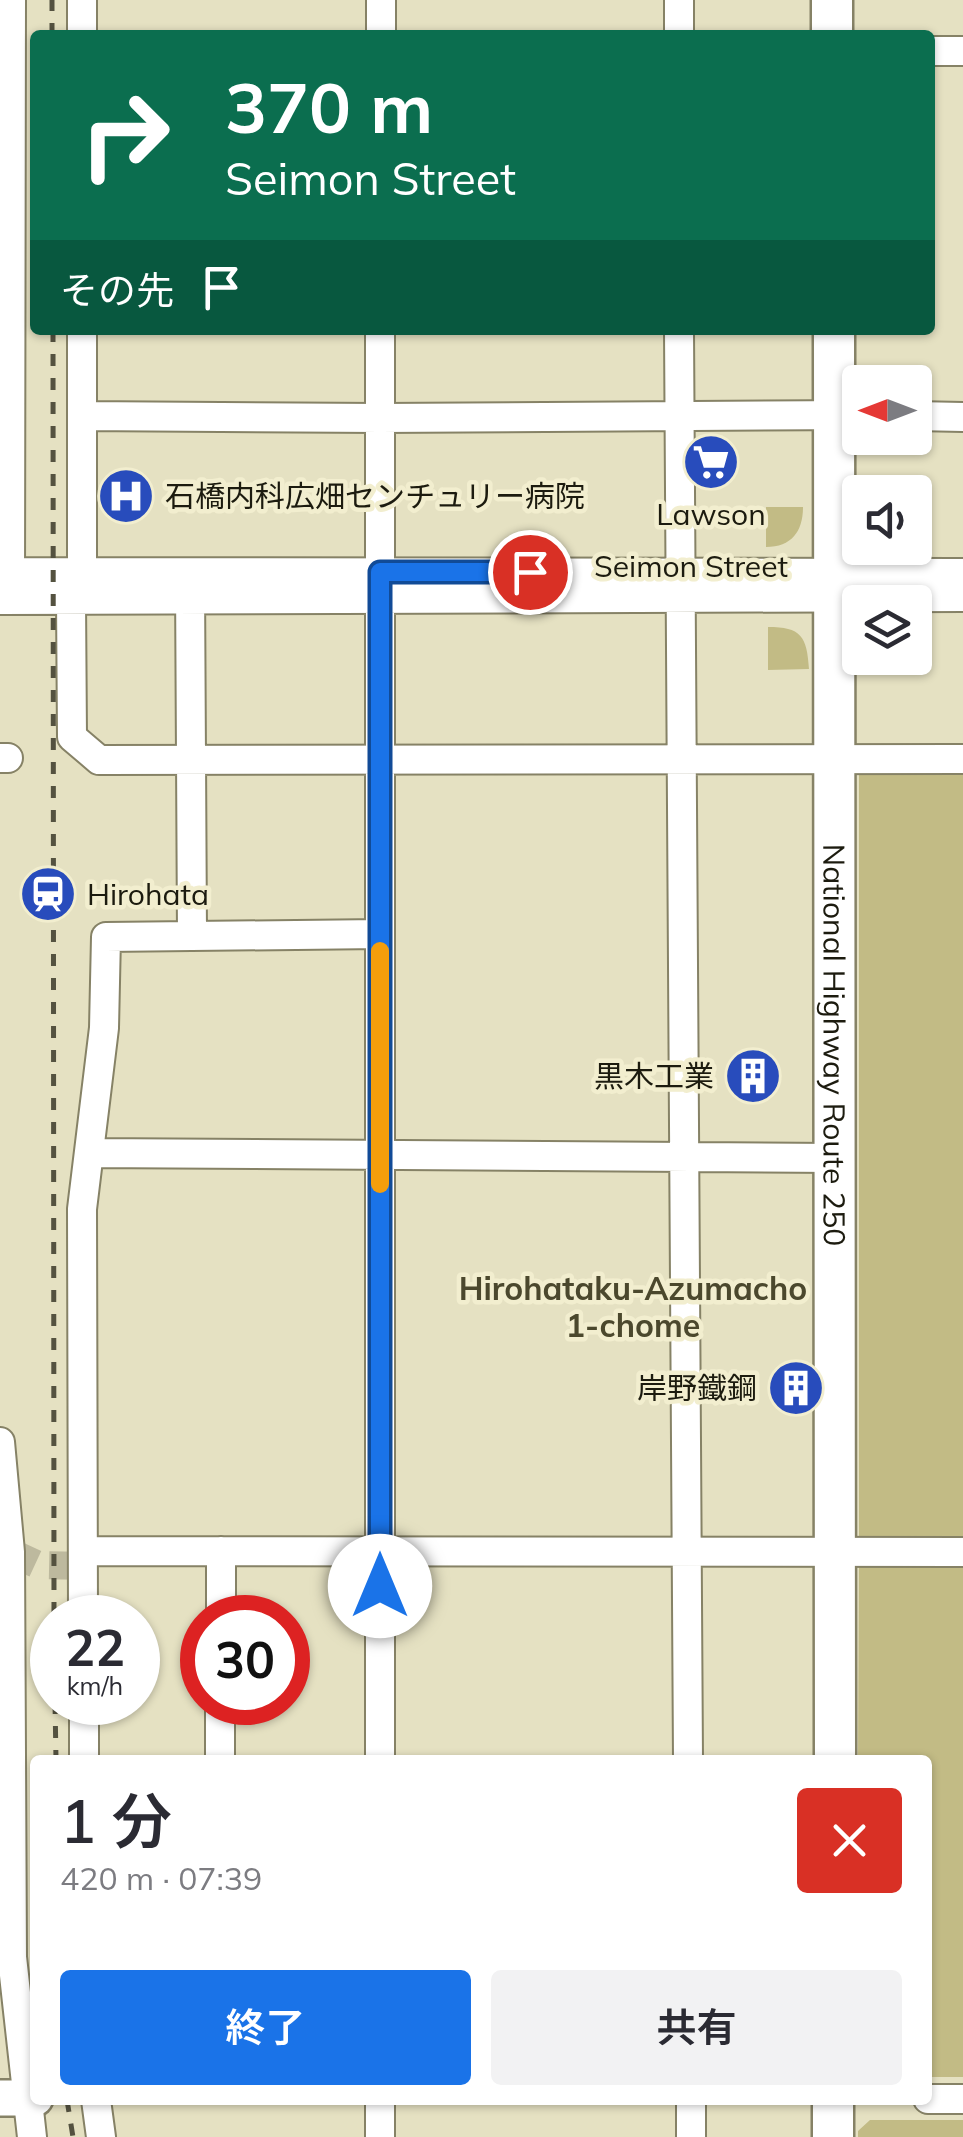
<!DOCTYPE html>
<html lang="ja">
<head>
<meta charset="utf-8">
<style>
	:root { --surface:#fff; --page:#f2f2f3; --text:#2b2b33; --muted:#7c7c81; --accent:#1a73e8 }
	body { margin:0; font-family:Mulish,"Noto Sans JP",sans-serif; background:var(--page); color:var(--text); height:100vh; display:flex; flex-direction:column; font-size:38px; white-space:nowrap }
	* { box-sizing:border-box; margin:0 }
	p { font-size:32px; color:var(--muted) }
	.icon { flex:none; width:55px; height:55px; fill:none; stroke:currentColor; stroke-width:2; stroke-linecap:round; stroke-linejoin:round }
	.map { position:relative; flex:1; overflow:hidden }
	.sheet { position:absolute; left:30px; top:1755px; width:902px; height:350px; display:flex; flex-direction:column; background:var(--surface); border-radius:10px; box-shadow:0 2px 8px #0004 }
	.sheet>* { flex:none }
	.banner { position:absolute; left:30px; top:30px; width:905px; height:305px; border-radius:10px; box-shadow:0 2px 8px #0004; background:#0b6e4f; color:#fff; overflow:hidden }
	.needle { width:65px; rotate:270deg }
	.controls { position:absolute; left:842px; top:365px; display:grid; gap:20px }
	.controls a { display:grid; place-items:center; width:90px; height:90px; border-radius:10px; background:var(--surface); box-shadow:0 2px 8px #0004; font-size:50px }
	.speed { position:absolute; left:30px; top:1595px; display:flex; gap:20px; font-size:50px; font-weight:700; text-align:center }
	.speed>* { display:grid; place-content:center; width:130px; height:130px; border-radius:50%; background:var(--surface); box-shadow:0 2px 8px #0004; line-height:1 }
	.speed small { font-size:25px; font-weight:400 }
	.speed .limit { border:15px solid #d22; background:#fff; color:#111 }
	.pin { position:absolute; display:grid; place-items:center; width:85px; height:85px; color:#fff; margin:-42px; border:5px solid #fff; border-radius:50%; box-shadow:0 2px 10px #0007 }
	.me { position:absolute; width:110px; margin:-55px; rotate:0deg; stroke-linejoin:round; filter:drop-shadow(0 0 8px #0008) }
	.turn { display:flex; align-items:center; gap:35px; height:210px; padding:0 30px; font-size:45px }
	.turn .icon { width:130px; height:130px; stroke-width:2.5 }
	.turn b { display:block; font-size:70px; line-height:85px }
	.then { display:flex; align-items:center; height:95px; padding:0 30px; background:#0003; gap:20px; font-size:38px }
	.round { display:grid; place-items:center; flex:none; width:105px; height:105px; border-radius:10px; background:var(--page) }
	.head { display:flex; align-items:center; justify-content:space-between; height:170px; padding:0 30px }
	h1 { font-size:60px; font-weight:600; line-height:75px }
	.cta { display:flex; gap:20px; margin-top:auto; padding:20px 30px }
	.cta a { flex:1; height:115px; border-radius:10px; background:var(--accent); color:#fff; font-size:40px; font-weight:600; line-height:115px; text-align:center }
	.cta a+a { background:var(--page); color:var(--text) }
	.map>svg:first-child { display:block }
	.green { fill:#c2bb85 }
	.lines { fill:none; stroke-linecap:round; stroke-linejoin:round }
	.minor-tunnel { stroke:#bdb99e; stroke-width:28; stroke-dasharray:28 14; stroke-linecap:butt }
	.minor-casing { stroke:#868266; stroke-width:32 }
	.major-casing { stroke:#868266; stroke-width:40 }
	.highway-casing { stroke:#868266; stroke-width:45 }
	.minor { stroke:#fff; stroke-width:28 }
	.major { stroke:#fff; stroke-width:35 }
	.highway { stroke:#fff; stroke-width:40 }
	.rail { stroke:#545240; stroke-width:5; stroke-dasharray:12 12; stroke-linecap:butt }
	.route-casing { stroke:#114b97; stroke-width:25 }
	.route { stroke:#1a73e8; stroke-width:18 }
	.slow { stroke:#f59e0b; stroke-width:18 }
	.labels { text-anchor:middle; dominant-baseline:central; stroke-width:9; stroke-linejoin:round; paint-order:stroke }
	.poi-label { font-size:30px; fill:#1c1b0f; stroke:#f2eecf; text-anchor:start }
	.street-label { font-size:30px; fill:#1c1b0f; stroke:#f2eecf }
	.neighbourhood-label { font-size:32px; font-weight:bold; fill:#4b482d; stroke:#f2eecf }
</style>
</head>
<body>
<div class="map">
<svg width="963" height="2137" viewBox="0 0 963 2137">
	<rect width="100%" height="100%" fill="#e5e1c2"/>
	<path class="green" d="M766,507H803C803,531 792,547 766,547Z
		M768,627C801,627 807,636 809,669L768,670Z
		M860,647V658H898V668H860Z
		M859,773H963V1540L859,1539Z
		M859,1561L963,1562V2077H928V1760H858Z
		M870,2120H963V2137H858V2131Z"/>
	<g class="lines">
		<path class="minor-tunnel" d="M10,1552L38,1565L83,1566"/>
		<g class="minor-casing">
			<path id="minor" d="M82,0V35
				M679,0V35
				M381,35V0
				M930,51H963
				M82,330V588
				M380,330V1760
				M679,330L688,1760
				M82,416L380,418L860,415
				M915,416L963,417
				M0,572L963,573
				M190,581L192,934
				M10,588L11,0
				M0,600L963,597
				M71,600L72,737L99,760L963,759
				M0,758H8
				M90,1153L835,1158
				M0,1442L10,1552L12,1957L32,2137
				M83,1551L963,1552
				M83,1618L82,1209L104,1028L106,937L380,934
				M221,1618V1551
				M84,1702V1760
				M220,1760V1702
				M928,2099H963
				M96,2100L101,2137
				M380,2100V2137
				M691,2100V2137"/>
		</g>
		<g class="major-casing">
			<path id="major" d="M0,2098H35"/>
		</g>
		<g class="highway-casing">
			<g id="highway">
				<path d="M832,35V0"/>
				<path id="s1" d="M834,330L835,1760"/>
				<path d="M833,2137V2100"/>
			</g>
		</g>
		<use href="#minor" class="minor"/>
		<use href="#major" class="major"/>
		<use href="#highway" class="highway"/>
		<path class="rail" d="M52,35V0
			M53,330L54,1618
			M55,1702L56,1760
			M67,2100L73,2137"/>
	</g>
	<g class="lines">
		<g class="route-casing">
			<path id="route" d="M380,1586V572H530"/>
		</g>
		<use href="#route" class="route"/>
		<path class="slow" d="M380,951V1184"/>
	</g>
	<defs>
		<g id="supermarket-disc" transform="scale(2.875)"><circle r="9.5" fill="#284cbc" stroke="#f2eecf"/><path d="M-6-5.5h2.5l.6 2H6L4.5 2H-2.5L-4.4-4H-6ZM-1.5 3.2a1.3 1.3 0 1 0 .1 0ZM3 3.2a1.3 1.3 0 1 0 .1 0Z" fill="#fff"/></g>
		<g id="hospital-disc" transform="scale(2.875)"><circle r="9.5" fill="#284cbc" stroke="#f2eecf"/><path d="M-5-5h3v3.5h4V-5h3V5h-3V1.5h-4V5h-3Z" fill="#fff"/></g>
		<g id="station-disc" transform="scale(2.875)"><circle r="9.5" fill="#284cbc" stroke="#f2eecf"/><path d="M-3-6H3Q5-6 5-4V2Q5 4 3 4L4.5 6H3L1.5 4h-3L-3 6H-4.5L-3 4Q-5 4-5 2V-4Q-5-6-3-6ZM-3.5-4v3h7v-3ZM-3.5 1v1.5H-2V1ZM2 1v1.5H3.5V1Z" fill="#fff"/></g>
		<g id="building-disc" transform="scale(2.875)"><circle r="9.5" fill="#284cbc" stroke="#f2eecf"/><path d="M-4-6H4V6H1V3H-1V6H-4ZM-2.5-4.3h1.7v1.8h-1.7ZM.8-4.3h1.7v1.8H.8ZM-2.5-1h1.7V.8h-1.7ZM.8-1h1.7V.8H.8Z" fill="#fff"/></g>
	</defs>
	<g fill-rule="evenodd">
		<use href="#supermarket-disc" x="711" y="462"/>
		<use href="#hospital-disc" x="126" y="496"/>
		<use href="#station-disc" x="48" y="894"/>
		<use href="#building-disc" x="753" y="1076"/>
		<use href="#building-disc" x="796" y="1388"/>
	</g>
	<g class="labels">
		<g class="poi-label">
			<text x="165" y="496">石橋内科広畑センチュリー病院</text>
			<text x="711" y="514" text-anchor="middle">Lawson</text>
			<text x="87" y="894">Hirohata</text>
			<text x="714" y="1076" text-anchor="end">黒木工業</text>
			<text x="757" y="1388" text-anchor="end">岸野鐵鋼</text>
		</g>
		<g class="street-label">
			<text x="691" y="566">Seimon Street</text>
			<text stroke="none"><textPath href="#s1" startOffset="715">National Highway Route 250</textPath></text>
		</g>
		<g class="neighbourhood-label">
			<text x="633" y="1288">Hirohataku-Azumacho<tspan x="633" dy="37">1-chome</tspan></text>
		</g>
	</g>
</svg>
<div class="controls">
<a><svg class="needle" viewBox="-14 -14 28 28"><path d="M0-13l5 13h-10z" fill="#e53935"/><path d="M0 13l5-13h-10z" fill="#7c7c81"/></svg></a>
<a><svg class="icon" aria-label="sound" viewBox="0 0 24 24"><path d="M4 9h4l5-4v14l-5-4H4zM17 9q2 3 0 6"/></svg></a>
<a><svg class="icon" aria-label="layers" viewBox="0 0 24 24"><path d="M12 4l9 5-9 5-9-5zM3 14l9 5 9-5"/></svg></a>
</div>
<div class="speed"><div>22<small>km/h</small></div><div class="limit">30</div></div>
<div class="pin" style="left:530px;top:572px;background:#d93025"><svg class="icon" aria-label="arrive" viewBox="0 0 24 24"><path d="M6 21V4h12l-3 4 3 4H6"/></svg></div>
<svg class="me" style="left:380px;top:1586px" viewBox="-20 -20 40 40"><circle r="19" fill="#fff"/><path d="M0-13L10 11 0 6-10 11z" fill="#1a73e8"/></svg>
<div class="banner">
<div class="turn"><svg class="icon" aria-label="right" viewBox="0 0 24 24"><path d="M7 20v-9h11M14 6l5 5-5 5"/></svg><div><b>370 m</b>Seimon Street</div></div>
<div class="then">その先<svg class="icon" aria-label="arrive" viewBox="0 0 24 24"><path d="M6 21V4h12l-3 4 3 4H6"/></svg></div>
</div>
<section class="sheet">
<div class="head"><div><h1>1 分</h1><p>420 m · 07:39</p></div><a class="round" style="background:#d93025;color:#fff"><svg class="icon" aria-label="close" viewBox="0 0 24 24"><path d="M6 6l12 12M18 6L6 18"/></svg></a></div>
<div class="cta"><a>終了</a><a>共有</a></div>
</section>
</div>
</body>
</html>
